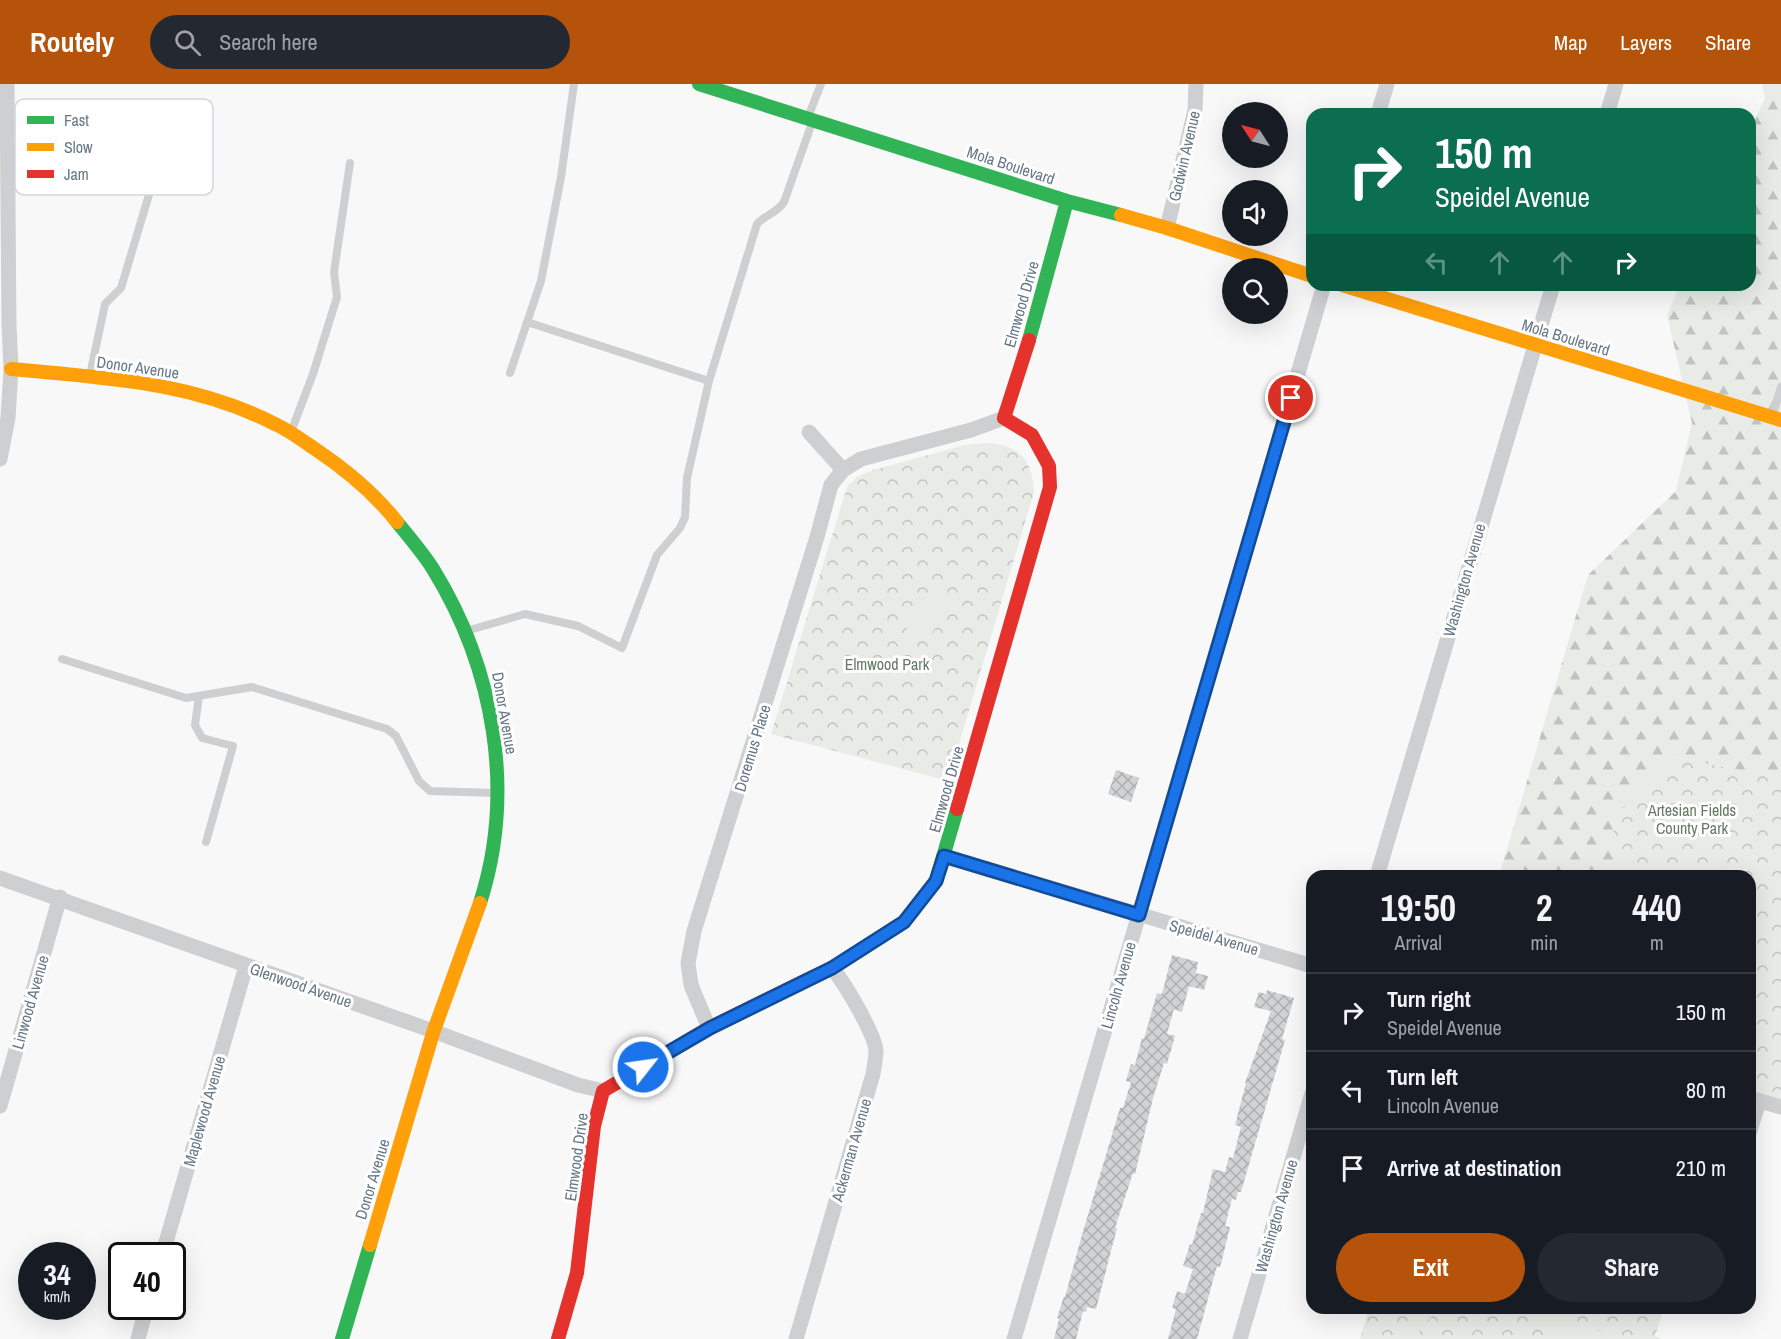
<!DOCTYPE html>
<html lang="en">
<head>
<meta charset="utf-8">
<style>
	:root { --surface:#171b24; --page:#242831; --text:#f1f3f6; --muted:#9ea1a6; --line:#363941; --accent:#b45309 }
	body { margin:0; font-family:"Archivo Narrow",sans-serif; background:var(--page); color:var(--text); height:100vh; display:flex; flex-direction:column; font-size:22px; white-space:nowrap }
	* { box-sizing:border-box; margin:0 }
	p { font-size:20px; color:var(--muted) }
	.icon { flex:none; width:33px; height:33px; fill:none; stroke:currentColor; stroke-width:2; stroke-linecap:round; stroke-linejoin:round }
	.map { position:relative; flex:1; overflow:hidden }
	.panel { position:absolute; left:1306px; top:786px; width:450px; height:444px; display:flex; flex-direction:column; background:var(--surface); border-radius:18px; box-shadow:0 6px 24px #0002 }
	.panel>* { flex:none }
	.hud { position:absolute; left:1306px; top:24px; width:450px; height:183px; border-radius:18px; box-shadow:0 6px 24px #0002; background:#0b6e4f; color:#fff; overflow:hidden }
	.needle { width:39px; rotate:306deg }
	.fabs { position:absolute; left:1222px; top:18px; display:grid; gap:12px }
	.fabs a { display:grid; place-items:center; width:66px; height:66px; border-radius:50%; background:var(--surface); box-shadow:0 6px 24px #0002; font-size:30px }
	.speed { position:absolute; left:18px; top:1158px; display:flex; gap:12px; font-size:30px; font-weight:700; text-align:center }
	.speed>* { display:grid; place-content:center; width:78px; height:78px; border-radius:50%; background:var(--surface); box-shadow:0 6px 24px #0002; line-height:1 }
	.speed small { font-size:15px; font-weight:400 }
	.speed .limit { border:3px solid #111; border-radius:9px; background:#fff; color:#111 }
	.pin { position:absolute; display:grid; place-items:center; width:51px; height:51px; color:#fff; margin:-26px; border:3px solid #fff; border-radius:50%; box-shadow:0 2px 6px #0007 }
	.me { position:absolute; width:66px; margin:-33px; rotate:60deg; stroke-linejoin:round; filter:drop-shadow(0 0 4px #0008) }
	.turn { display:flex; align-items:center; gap:21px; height:126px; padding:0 30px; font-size:27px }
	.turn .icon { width:78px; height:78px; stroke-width:2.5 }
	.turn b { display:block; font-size:42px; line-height:51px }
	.lanes { display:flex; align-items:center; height:57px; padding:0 30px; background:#0003; justify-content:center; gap:30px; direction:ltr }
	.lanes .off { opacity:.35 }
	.eta { display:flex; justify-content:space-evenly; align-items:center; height:102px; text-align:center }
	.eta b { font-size:36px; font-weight:700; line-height:42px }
	.action { display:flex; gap:12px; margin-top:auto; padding:12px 30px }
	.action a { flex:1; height:69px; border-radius:36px; background:var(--accent); color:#fff; font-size:24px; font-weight:700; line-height:69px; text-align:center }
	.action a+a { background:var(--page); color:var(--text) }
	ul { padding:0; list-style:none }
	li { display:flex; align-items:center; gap:18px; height:78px; padding:0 30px; border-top:2px solid var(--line) }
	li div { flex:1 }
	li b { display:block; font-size:22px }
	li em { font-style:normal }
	header { display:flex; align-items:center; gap:36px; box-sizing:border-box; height:84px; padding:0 30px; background:var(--accent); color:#fff }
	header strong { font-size:28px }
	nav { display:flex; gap:33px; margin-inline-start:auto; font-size:21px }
	.search { width:420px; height:54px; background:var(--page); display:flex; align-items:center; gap:15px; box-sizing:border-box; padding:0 21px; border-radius:33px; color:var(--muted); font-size:22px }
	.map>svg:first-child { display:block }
	.forest { fill:url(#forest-firs) }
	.park { fill:url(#park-crowns) }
	.pitch { fill:#e8ebe6 }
	.building { fill:url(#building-cross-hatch) }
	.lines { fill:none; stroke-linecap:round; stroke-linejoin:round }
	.lane { stroke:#cecfd0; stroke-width:8 }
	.street { stroke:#cecfd0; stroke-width:15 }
	.fast { stroke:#30b455; stroke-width:14 }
	.slow { stroke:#ff9f0a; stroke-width:14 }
	.jam { stroke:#e5322d; stroke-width:14 }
	.route-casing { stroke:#114b97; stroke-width:15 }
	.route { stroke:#1a73e8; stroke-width:10 }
	.labels { text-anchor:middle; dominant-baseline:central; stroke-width:6; stroke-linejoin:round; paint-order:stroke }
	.street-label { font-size:16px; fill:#677888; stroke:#fff }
	.park-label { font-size:16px; fill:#667a63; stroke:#fff }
	.key { fill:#fff; stroke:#d1d6db; stroke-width:1.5 }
	.key-label { font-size:16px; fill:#677888 }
</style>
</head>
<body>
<header>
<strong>Routely</strong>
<div class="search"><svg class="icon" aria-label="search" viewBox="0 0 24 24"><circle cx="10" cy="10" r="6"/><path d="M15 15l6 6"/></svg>Search here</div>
<nav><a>Map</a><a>Layers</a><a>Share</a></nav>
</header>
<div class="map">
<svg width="1781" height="1255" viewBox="0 0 1781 1255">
	<defs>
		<pattern id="forest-firs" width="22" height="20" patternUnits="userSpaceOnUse" patternTransform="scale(1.5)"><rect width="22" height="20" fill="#e8ebe6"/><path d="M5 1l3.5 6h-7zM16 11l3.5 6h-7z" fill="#c0c3c0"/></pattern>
		<pattern id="park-crowns" width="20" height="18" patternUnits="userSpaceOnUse" patternTransform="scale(1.5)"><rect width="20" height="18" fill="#e8ebe6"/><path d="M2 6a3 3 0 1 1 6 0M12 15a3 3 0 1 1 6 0" fill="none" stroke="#c0c3c0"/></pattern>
		<pattern id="building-cross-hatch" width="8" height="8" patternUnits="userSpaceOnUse" patternTransform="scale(1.5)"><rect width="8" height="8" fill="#d0d2d3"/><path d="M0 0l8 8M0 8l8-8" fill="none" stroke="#adafb1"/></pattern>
	</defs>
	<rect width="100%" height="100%" fill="#f8f8f8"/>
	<path class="forest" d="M1762,0H1781V694L1673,673L1611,737L1624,792H1499L1588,491L1676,407L1692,339L1667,231L1680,201H1750L1751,45L1765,14Z"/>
	<path class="park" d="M986,359C1019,361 1032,374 1034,408L948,697L771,650L847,403L857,393L873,386L965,361Z
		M1673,673L1781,694V1026L1751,1016L1750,792H1624L1611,737Z
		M1369,1224H1664L1655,1252L1661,1255H1360Z"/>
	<path class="pitch" d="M931,503L952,515L927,558L906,546Z
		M1418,1224H1444L1430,1234L1413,1255H1396L1408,1236Z
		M1521,1224H1554L1566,1237L1604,1248L1602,1255H1554L1535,1233Z"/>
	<path class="building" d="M1116,686L1139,694L1131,718L1108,710Z
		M1172,871L1198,878L1196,889L1208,892L1204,906L1189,902L1182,928L1174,925L1167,950L1175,952L1167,980L1164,979L1153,1014L1135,1090L1133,1089L1115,1144H1117L1096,1225L1087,1223L1086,1228L1083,1227L1076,1255H1054L1059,1235L1057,1234L1064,1212L1065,1213L1082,1151L1120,1024H1123L1131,998L1126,997L1131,980L1135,981L1142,954L1144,955L1157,909L1162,910Z
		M1267,906L1294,914L1282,955L1285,956L1241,1108H1238L1236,1116L1232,1115L1225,1142L1230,1143L1222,1176L1220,1183L1217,1182L1197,1255H1168L1176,1225L1172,1224L1177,1207L1185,1210L1193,1185L1183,1182L1190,1160L1192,1161L1201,1129H1203L1213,1085L1225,1088L1229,1073L1233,1074L1241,1043L1235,1041L1246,999H1245L1271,927L1254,923L1259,908L1266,910Z"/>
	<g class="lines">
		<path class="lane" d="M808,33L821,0
			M527,238L709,297
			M510,289L541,197L561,93L574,0
			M90,291L105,220L121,204L154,94L125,86
			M1772,333L1781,303
			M291,348L313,290L337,213L334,188L350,79
			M466,547L525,530L578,542L622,564L657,471L680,444L685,433L687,394L709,297L757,140C765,131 777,129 784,118L813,36
			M62,575L186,614L252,603L387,645L396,652L419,697L430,707L496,709
			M199,612L195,641L202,654L233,662L206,758
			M1750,1058L1763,1017"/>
		<path class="street" d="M1378,30L1387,0
			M1607,30L1616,0
			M1167,144L1195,26L1196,0
			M809,348L843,386
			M0,375L8,334L11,285L9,241L7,0
			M944,772L1312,882
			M1377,792L1553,201
			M0,794L433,947L578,1001L603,1007
			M709,944L691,901L688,879L694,847L817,453L831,401L843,386L861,375L971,346L1004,334
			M1750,1014L1781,1023
			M0,1022L60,813
			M162,1172L246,882
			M138,1255L147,1222
			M796,1255L873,990C874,983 876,974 876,967C875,950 844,898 832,884
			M1014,1255L1324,201
			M1240,1255L1312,1009"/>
		<path class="fast" d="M699,0L1067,117L1121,131
			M1029,256L1067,117
			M397,438C409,453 423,469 433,485C494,584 516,707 480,819
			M813,893L832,884L904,838L936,797L957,725
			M342,1255L370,1161"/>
		<path class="slow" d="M1121,131L1167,144L1312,192
			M1342,201L1781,336
			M11,285C104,294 192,297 277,341C290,347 303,357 315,365C345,385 375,410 397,438
			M370,1161L433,949L480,819"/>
		<path class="jam" d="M957,725L1050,403L1049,382L1032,351L1004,334L1029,256
			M558,1255L577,1189L594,1042L603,1007L709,944L813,893"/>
	</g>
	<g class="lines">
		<g class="route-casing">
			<path id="route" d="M643,983L710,944L832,884L904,838L936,797L944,772L1139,831L1291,314"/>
		</g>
		<use href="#route" class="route"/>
	</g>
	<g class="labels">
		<g class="street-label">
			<text transform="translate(1184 72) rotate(-77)">Godwin Avenue</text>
			<text transform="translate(1011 81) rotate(18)">Mola Boulevard</text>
			<text transform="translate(1021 220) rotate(-74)">Elmwood Drive</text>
			<text transform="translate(1566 253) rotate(17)">Mola Boulevard</text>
			<text transform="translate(138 283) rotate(8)">Donor Avenue</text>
			<text transform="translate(1464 496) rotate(-74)">Washington Avenue</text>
			<text transform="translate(505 629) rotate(80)">Donor Avenue</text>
			<text transform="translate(752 664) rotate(-73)">Doremus Place</text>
			<text transform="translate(946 705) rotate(-74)">Elmwood Drive</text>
			<text transform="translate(1214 853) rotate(16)">Speidel Avenue</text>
			<text transform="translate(301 901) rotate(19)">Glenwood Avenue</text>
			<text transform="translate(1118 901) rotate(-74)">Lincoln Avenue</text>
			<text transform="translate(30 918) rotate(-74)">Linwood Avenue</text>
			<text transform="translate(204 1027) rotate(-74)">Maplewood Avenue</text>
			<text transform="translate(851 1066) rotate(-74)">Ackerman Avenue</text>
			<text transform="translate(576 1073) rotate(-82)">Elmwood Drive</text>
			<text transform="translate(372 1095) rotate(-73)">Donor Avenue</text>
			<text transform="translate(1276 1132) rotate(-74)">Washington Avenue</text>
		</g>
		<g class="park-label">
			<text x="887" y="580">Elmwood Park</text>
			<text x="1692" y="726">Artesian Fields<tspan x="1692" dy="18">County Park</tspan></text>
		</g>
	</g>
	<rect x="15" y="15" width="198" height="96" rx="9" class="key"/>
	<rect x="27" y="32" width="27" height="8" fill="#30b455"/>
	<rect x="27" y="59" width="27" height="8" fill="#ff9f0a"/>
	<rect x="27" y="86" width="27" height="8" fill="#e5322d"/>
	<g class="key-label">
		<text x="64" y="42">Fast</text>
		<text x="64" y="69">Slow</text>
		<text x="64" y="96">Jam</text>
	</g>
</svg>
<div class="fabs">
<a><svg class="needle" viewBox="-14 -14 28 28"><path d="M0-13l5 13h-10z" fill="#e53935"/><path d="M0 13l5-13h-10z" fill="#9ea1a6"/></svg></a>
<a><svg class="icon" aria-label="sound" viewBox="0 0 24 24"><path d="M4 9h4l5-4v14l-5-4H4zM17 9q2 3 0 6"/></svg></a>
<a><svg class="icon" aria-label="search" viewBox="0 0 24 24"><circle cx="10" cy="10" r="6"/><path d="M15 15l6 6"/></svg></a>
</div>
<div class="speed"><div>34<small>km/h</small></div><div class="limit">40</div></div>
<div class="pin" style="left:1291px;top:314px;background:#d93025"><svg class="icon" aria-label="arrive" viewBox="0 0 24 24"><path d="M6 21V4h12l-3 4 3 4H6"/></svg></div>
<svg class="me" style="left:643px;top:983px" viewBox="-20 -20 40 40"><circle r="17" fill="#1a73e8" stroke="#fff" stroke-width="3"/><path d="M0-11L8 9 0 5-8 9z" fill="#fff"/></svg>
<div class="hud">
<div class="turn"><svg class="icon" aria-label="right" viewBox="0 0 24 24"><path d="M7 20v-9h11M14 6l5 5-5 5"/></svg><div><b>150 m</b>Speidel Avenue</div></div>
<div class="lanes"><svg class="icon off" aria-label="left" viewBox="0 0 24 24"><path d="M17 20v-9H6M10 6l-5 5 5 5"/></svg><svg class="icon off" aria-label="ahead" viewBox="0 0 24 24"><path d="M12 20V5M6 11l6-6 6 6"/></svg><svg class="icon off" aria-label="ahead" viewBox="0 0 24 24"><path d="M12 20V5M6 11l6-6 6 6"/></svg><svg class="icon" aria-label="right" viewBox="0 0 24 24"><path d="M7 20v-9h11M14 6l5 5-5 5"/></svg></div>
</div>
<section class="panel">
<div class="eta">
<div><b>19:50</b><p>Arrival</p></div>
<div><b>2</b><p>min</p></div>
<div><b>440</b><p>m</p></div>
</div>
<ul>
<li><svg class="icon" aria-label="right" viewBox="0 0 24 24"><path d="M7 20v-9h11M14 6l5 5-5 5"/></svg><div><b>Turn right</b><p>Speidel Avenue</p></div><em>150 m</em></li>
<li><svg class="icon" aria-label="left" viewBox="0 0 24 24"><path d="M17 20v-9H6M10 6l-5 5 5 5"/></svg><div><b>Turn left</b><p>Lincoln Avenue</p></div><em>80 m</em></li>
<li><svg class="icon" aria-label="arrive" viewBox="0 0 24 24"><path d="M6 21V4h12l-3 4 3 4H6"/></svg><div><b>Arrive at destination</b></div><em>210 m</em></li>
</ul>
<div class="action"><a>Exit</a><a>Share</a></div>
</section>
</div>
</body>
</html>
